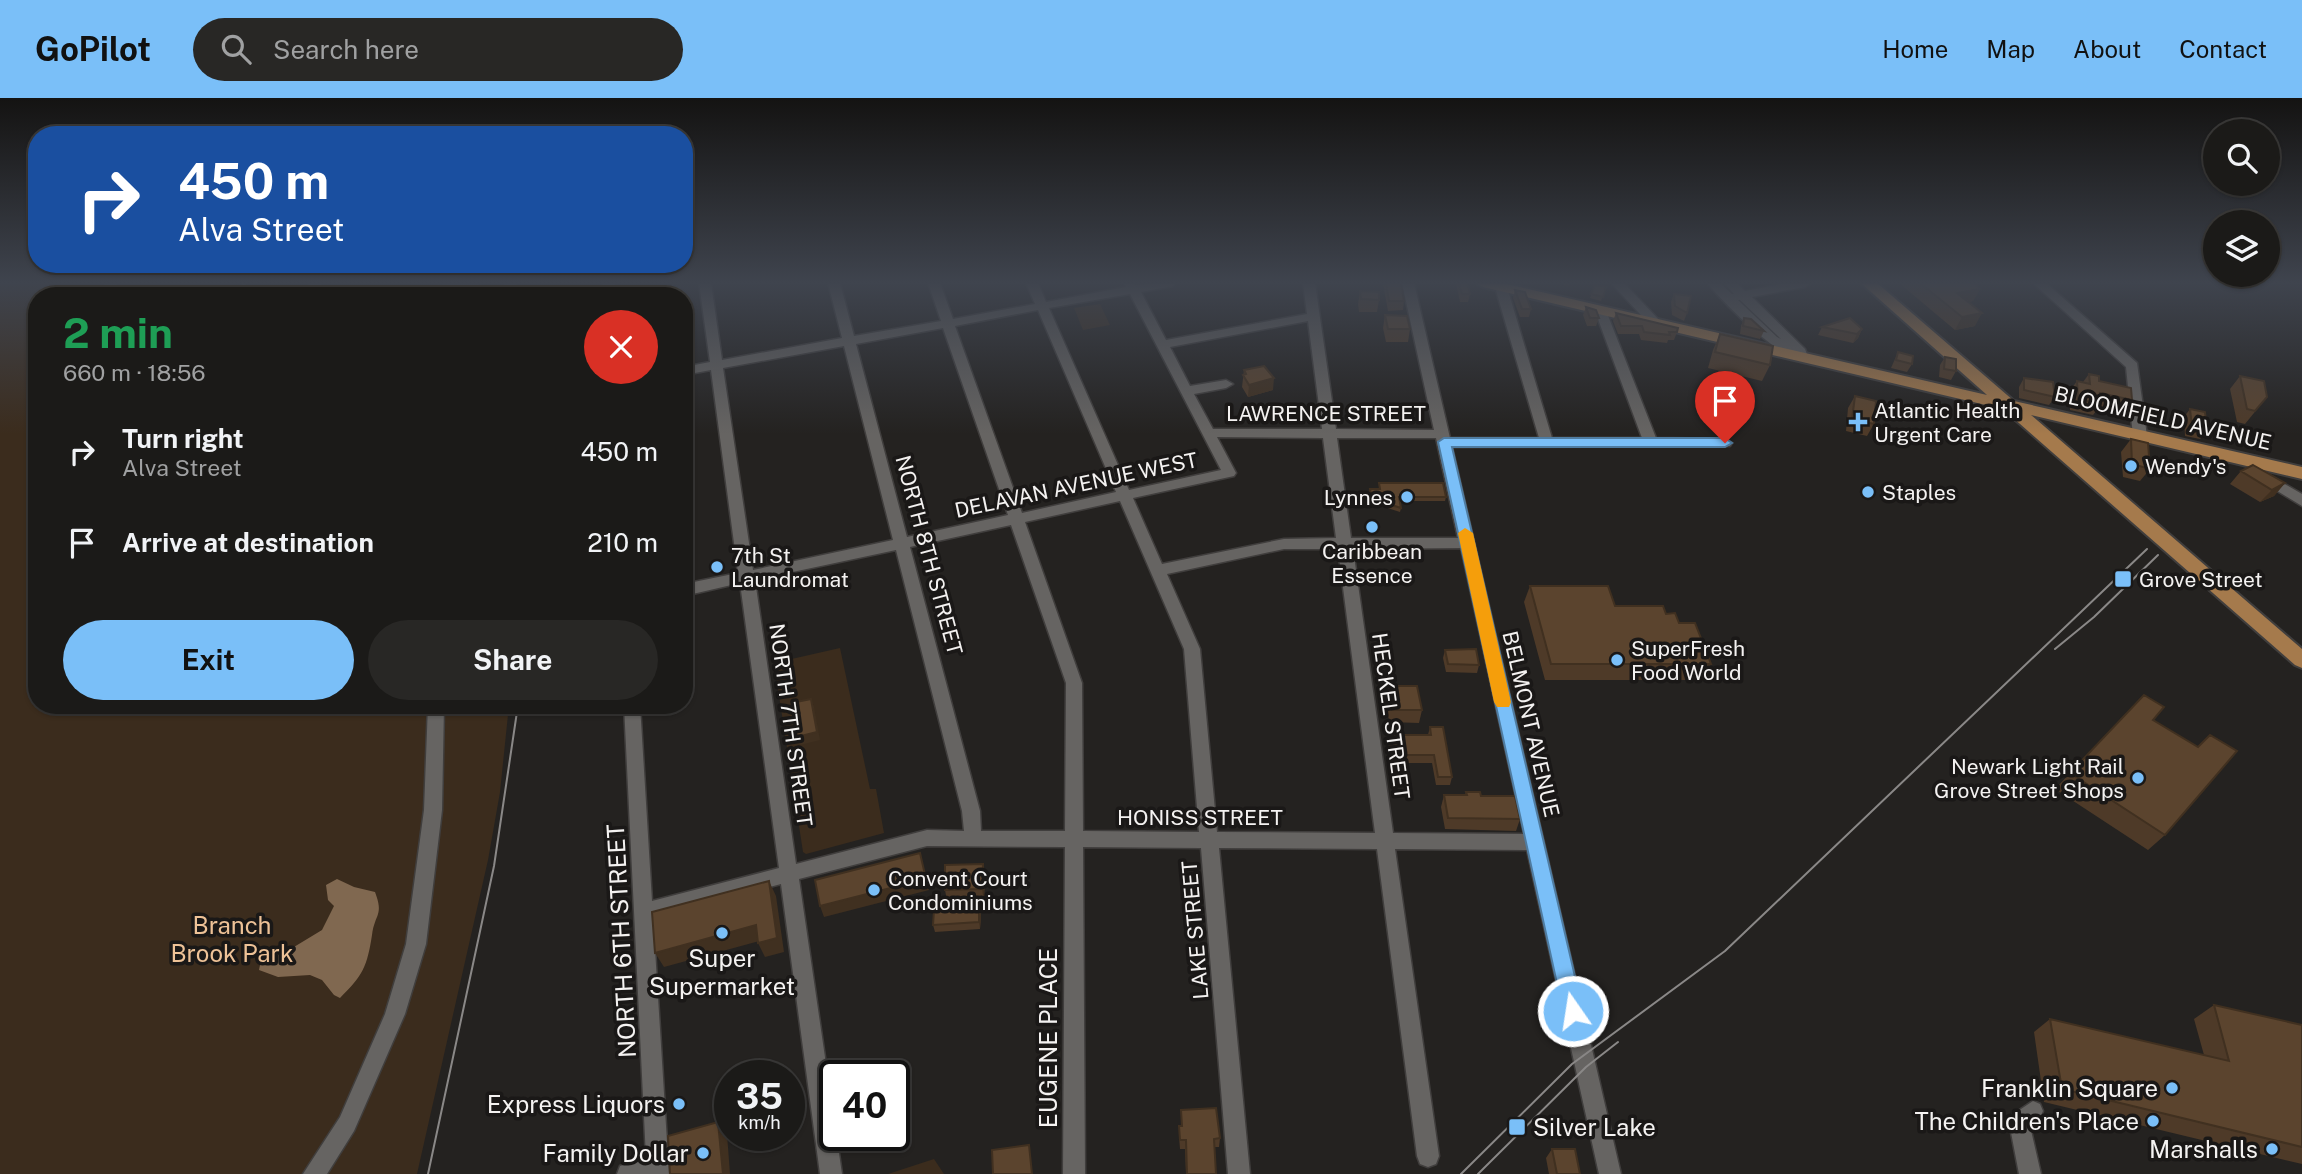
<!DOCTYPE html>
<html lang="en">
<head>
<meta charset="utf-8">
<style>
	:root { --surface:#1b1a18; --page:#282725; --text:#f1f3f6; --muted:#a0a1a2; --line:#393837; --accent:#7abff8 }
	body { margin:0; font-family:"Public Sans",sans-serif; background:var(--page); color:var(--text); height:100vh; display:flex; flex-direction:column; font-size:26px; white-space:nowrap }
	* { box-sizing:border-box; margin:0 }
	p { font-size:23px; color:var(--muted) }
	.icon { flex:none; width:38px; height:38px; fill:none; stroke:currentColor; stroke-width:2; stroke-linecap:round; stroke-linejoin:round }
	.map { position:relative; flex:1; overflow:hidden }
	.details { position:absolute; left:28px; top:189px; width:665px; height:427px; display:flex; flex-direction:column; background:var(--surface); border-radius:28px; box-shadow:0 2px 5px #0004,0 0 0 2px var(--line) }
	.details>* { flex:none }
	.top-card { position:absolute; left:28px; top:28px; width:665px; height:147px; border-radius:28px; box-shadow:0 2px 5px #0004,0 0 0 2px var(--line); background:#1a4fa0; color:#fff; overflow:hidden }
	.fabs { position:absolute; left:2203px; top:21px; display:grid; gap:14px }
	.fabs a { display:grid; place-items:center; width:77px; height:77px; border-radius:50%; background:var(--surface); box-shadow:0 2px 5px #0004,0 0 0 2px var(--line); font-size:35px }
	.speed { position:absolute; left:714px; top:962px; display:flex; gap:14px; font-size:35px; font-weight:700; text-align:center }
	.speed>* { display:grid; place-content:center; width:91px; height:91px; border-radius:50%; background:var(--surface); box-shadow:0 2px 5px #0004,0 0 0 2px var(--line); line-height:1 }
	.speed small { font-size:18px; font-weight:400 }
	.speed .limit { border:4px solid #111; border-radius:10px; background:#fff; color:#111 }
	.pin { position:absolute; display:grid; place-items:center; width:60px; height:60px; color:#fff; margin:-72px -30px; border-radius:50% 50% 50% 0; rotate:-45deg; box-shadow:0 0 7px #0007 }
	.pin .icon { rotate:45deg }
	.me { position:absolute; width:77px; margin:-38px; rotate:347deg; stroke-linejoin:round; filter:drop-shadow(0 0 5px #0008) }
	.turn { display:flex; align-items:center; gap:24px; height:147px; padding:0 35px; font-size:32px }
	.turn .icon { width:91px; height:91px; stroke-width:2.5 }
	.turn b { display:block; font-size:49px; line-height:60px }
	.round { display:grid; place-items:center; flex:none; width:74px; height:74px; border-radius:37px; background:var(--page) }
	.summary { display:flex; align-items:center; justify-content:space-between; height:119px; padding:0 35px }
	h1 { font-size:42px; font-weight:700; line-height:52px; color:#1e9e55 }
	.primary-button { display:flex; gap:14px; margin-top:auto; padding:14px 35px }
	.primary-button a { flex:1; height:80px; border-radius:42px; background:var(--accent); color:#111; font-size:28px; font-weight:700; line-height:80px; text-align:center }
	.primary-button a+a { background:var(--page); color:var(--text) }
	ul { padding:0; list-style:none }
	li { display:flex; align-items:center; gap:21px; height:91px; padding:0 35px }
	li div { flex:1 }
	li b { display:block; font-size:26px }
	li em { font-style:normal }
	header { display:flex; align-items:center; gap:42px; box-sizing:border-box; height:98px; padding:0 35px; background:var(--accent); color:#111 }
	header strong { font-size:33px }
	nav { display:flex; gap:38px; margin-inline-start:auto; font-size:24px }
	.search { width:490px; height:63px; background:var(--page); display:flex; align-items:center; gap:18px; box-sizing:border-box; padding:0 24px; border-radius:38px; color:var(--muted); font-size:26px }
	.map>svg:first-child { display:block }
	.green { fill:#3b2c1d }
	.water { fill:#806850 }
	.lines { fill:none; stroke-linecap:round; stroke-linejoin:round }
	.minor-casing { stroke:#403e3d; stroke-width:3 }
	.major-casing { stroke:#403e3d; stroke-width:4 }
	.minor { fill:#666462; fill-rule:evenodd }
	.major { fill:#a57a4c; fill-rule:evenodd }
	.tram { stroke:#8a8887; stroke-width:2 }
	.wall { fill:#4e3a28 }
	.shaded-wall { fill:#403020 }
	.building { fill:#5b442e; stroke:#403020; stroke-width:2 }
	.route { fill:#7abff8; stroke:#4f7ca1; stroke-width:2 }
	.slow { fill:#f59e0b }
	.poi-dot { fill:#7abff8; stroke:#1a1817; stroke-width:2.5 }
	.labels { text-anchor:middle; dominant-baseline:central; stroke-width:7; stroke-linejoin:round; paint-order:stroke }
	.poi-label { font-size:21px; fill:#f4f2f1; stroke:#1a1817; text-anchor:start }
	.street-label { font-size:21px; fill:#f4f2f1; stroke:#1a1817 }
	.near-park-label { font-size:24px; fill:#eec297; stroke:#1a1817 }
	.near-street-label { font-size:24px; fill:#f4f2f1; stroke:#1a1817 }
	.near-poi-label { font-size:24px; fill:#f4f2f1; stroke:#1a1817; text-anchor:end }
</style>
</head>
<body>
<header>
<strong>GoPilot</strong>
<div class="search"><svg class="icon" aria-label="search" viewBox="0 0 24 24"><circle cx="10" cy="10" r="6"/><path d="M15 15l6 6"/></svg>Search here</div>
<nav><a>Home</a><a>Map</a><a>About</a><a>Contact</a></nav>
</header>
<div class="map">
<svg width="2302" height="1076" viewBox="0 0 2302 1076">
	<rect width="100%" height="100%" fill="#242220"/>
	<path class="green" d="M0,185H233L248,198H37V607H509L500,694L488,762L417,1076H0Z
		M1100,206L1110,227L1083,232L1074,210Z
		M840,550L870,691H876L884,735L806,756L803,754L774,565Z
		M934,1061L944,1076H888Z"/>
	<path class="water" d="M337,781L354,789L375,794C384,818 375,815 372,837C367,869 363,877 340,900L334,897L322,882L310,877L278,879L259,872L261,862L268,852H289L322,832L334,808L328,802L326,787Z"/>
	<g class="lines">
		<g class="minor-casing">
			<path id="minor" d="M105,185H117L111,198H99Z
				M309,185H321L319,198H307Z
				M453,185H481L475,189L420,198H391L397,194Z
				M504,185H516V198H504Z
				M603,185H615V198H603Z
				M699,185H711L722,262L842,240L828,185H840L854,238L941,223L928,185H940L953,221L1035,206L1026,185H1038L1046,204L1126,189L1124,185L1137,187L1175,185L1173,188L1141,194L1166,242L1307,216L1303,185H1315L1336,331L1434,332L1402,185H1414L1450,340H1539L1495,189L1501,185L1507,189L1552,340H1642L1595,213L1597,210H1605L1656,340L1725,341L1732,345L1730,348L1452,349L1621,1076H1599L1527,752L1395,751L1439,1058L1436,1066L1428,1069L1420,1066L1417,1058L1377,751L1219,750L1250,1076H1228L1201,750L1083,749L1085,1076H1063L1065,749L927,748L799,781L842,1076H820L781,786L653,819L669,1076H617L620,1068L646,1060L624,607H640L652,803L779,770L740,485L684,498V486L738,475L711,272L684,277V269L710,264ZM1130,196L1221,372L1129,392L1049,210ZM1038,212L1116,394L1022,415L955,228ZM1308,223L1322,331H1213L1194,296L1226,290L1233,286L1226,282L1190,288L1170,249ZM943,230L1008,417L907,439L856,246ZM844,248L893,442L753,472L723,270ZM1217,339L1323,340L1336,440L1284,441L1162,466L1133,400L1234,378L1236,375ZM1337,340H1436L1458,440H1351ZM1120,403L1184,551L1199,734L1083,733L1082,585L1025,424ZM1011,427L1066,585L1065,733H981L980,713L910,449ZM1461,450L1524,736L1393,735L1353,451ZM1284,451H1338L1375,735L1217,734L1200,551L1167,476ZM896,452L962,713L964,733L927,732L796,766L755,482Z
				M1611,185H1624L1660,223V229H1652Z
				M1707,185H1720L1732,196H1734L1724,185H1737L1745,193L1787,185H1811L1805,189L1752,199L1805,251L1808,259L1807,262C1783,266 1723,204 1707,185ZM1738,202H1740L1781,241L1777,239Z
				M2033,185H2046L2137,265L2147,338L2145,341L2140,342L2133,338L2126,269Z
				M2264,374L2302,396V408L2259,382L2257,379L2259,376Z
				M428,607H444L442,712L426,846L405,916L354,1033L327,1076H303L340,1019L385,916L406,846L424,712Z
				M2033,1003L2040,1006L2043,1013L2040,1020L2030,1028L2041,1076H2019L2009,1024L2012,1017Z"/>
		</g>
		<g class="major-casing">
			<path id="major" d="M1476,185H1502L1987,297L1861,185H1877L2014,303L2302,369V381L2031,317L2302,551V570L2295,567L2003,311L1483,189Z"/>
		</g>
		<use href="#minor" class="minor"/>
		<use href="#major" class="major"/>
		<path class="tram" d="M242,185L258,198
			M2055,551L2094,519L2158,457
			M428,1076L494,768L518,607
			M1461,1076L1572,966L1725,853L2147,451
			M1478,1076L1586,969L1618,944"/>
	</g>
	<path class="wall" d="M1383,185H1401L1404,203L1403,212L1388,213Z
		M1456,185H1467L1470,196L1468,204H1460Z
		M1557,185H1570L1569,188Z
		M1899,185H1974L1980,191L1973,203L1968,204L1975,228L1955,232Z
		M1595,187L1606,189L1601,203L1590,200Z
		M1515,192L1531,211L1529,219H1520L1513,200Z
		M1360,193L1379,202L1377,214H1359L1358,206Z
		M1674,196L1687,215L1684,223L1672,217L1671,204Z
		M1586,209L1599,220L1596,228H1587L1583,217Z
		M1616,215L1677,234L1674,242H1668L1667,245L1641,242L1639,236H1618L1613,223Z
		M1385,217L1410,231L1408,244H1386L1383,230Z
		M1744,220L1764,233L1760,241L1740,236L1741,228Z
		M1822,229L1862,231L1858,240L1853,245L1818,237Z
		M1720,236L1770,267L1762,283L1708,270L1713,252Z
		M1898,254L1912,266L1907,274L1891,270Z
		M1945,259L1956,273L1951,282L1939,279L1940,267Z
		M1244,272L1273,292L1248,299L1242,289Z
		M2089,276L2099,283L2132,302L2124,313L2100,308L2093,317L2070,312L2069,294L2077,283L2083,284Z
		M2240,278L2267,299L2245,326L2237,324L2230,291Z
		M2024,280L2055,299L2049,307L2019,300V289Z
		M1855,298L1874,326L1867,338L1846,333L1848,310Z
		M2190,311L2207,333L2200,341L2185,338L2184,319Z
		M2131,341L2150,371L2140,383L2123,379L2121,354Z
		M2241,373L2285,385L2274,398L2260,404L2230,386Z
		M1379,385L1446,399L1445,403H1399L1401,410L1400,414L1381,408V404L1371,405L1369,395L1370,391H1379Z
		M1530,488L1615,508L1666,516L1679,525L1711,566L1702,582H1545L1524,504Z
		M1445,552L1479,567L1477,575L1446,574L1443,560Z
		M1388,588L1422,612L1419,625L1389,624L1386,600Z
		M2144,597L2153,622L2197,649L2210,637L2165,737L2148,752L2055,691Z
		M1430,629L1452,679L1450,687H1436L1432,665H1391L1388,645L1390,637H1428Z
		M1466,694L1520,721L1516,733L1445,731L1441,709L1444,697H1465Z
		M983,766L985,777L984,802L947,803L945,792Z
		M979,810L981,818L980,831L935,834L933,827Z
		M2214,907L2302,927V1066L2044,1004L2034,934L2050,921L2204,957L2194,921Z
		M1181,1012L1220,1040L1219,1049H1214L1216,1076H1186L1185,1051H1180L1179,1038V1028H1181Z
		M1552,1051L1580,1076H1549L1546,1060Z"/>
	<path class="shaded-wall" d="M390,189L394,198H389Z
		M1980,191L1973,203L1951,207L1957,195Z
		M1982,215L1975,228L1955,232L1962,219Z
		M1862,231L1858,240L1853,245L1857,236Z
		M1274,280L1273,292L1248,299L1249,287Z
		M2285,385L2274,398L2260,404L2272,392Z
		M811,601L814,609L820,642L800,647L797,639H798H794L792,631L796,630Z
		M920,755L929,792L824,819L820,808Z
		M983,766L985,777L984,802L982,791Z
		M769,783L776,798L784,854L765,859L758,845Z
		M979,810L981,818L980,831L979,824Z
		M756,827L763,842L664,869L655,855Z
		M718,1024L727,1036L730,1076H723Z"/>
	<path class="building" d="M1386,185H1401L1404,203H1389Z
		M1459,185H1467L1470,196H1462Z
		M1920,185H1974L1980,191L1957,195L1982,215L1962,219Z
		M1595,187L1606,189L1603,199L1591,196Z
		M390,189L389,198H341V196Z
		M1515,192L1525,194L1531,211H1522Z
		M1360,193L1379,194V202L1361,201Z
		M1674,196L1691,198L1687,215L1675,208Z
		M1586,209L1596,212L1599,220H1590Z
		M1616,215L1678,230L1677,234H1669L1670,237L1644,234L1642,228H1621Z
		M1385,217L1407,218L1410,231H1388Z
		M1744,220L1751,221L1764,233L1743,228Z
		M1850,220L1862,231L1857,236L1822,229Z
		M1720,236L1773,248L1770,267L1715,254Z
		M1898,254L1913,258L1912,266L1896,262Z
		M1945,259L1956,261V273L1944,271Z
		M1264,268L1274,280L1249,287L1243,277L1246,276L1244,272Z
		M2089,276L2099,278V283L2131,290L2132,302L2100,295L2101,306L2078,301L2077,283L2090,286Z
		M2240,278L2264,283L2267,299L2255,313L2247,311Z
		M2024,280L2053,284L2055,299L2024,292Z
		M1855,298L1876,303L1874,326L1852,321Z
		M2190,311L2205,314L2207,333L2192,329Z
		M2131,341L2148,345L2150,371L2132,366Z
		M2253,367L2285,385L2272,392L2241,373Z
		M1379,385H1443L1446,399H1399L1401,410L1382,404V400L1372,401L1370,391H1380Z
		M1530,488H1608L1615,508H1663L1666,516L1675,515L1679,525H1695L1711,566H1551Z
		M1476,551L1479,567L1448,566L1445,552Z
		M1388,588H1417L1422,612H1392Z
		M2144,597L2164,609L2153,622L2198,649L2210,637L2237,653L2165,737L2070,675Z
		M811,601L817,634L797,639L796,630L792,631L790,624L794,623L791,605Z
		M1430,629H1443L1452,679H1438L1434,657H1393L1390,637H1431Z
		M1466,694H1480L1481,698H1515L1520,721L1448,720L1444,697H1467Z
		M920,755L926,781L820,808L815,782Z
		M983,766L982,791L945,792V767Z
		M769,783L777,840L758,845L756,827L655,855L652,814Z
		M979,810V824L933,827L934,812Z
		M2214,907L2302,927V1049L2062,991L2050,921L2229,963Z
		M1216,1010L1220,1040L1214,1041L1216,1076H1187L1186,1042H1180L1179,1028H1182L1181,1012Z
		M718,1024L723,1076H670L668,1038Z
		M1029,1047L1032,1076H993L992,1052Z
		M1552,1051H1575L1580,1076H1557Z"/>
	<linearGradient id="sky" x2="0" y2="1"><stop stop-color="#141312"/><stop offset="0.55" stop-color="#3f444e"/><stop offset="1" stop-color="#3f444e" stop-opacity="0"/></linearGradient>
	<rect width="2302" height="336" fill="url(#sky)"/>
	<path class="route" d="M1444,340H1725L1732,345L1725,349H1452L1583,913L1580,920L1573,923L1566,920L1563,913L1438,344Z"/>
	<path class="slow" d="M1465,430L1473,435L1511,604L1509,609H1497L1494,604L1458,435Z"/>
	<g class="poi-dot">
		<path d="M1854.5 313.5h7v7h7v7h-7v7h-7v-7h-7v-7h7z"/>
		<circle cx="2131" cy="368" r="7"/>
		<circle cx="1868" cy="394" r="7"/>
		<circle cx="1407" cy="399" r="7"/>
		<circle cx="1372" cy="429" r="7"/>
		<circle cx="717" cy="469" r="7"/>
		<rect x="2114" y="472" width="18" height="18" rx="3.5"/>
		<circle cx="1617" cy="562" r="7"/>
		<circle cx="2138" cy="680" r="7"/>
		<circle cx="874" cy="792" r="7"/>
		<circle cx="722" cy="835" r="7"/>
		<circle cx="2172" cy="990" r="7"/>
		<circle cx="679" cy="1006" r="7"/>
		<circle cx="2153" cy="1023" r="7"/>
		<rect x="1508" y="1020" width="18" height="18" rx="3.5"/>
		<circle cx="2272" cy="1051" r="7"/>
		<circle cx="703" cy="1055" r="7"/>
	</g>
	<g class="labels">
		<g class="poi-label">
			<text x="1874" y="312">Atlantic Health<tspan x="1874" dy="24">Urgent Care</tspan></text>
			<text x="2145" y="368">Wendy's</text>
			<text x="1882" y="394">Staples</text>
			<text x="1393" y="399" text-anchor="end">Lynnes</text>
			<text x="1372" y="453" text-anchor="middle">Caribbean<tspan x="1372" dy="24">Essence</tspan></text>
			<text x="731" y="457">7th St<tspan x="731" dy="24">Laundromat</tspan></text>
			<text x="2139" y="481">Grove Street</text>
			<text x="1631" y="550">SuperFresh<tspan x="1631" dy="24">Food World</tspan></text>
			<text x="2124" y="668" text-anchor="end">Newark Light Rail<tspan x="2124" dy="24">Grove Street Shops</tspan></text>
			<text x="888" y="780">Convent Court<tspan x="888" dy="24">Condominiums</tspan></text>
		</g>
		<g class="street-label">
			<text x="1326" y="315">LAWRENCE STREET</text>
			<text transform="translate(2163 320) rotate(13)">BLOOMFIELD AVENUE</text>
			<text transform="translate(1076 387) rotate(-12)">DELAVAN AVENUE WEST</text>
			<text transform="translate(929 457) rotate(75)">NORTH 8TH STREET</text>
			<text transform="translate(1391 618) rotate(82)">HECKEL STREET</text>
			<text transform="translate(1531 626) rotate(77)">BELMONT AVENUE</text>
			<text transform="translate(791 627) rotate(82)">NORTH 7TH STREET</text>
			<text x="1200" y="719">HONISS STREET</text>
			<text transform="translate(1195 832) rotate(-95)">LAKE STREET</text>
		</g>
		<g class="near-park-label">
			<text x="232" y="827">Branch<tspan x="232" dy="28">Brook Park</tspan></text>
		</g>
		<g class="near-street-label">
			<text transform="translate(621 843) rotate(-93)">NORTH 6TH STREET</text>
			<text transform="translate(1048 940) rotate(-90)">EUGENE PLACE</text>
		</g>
		<g class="near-poi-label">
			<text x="722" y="860" text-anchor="middle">Super<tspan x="722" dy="28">Supermarket</tspan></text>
			<text x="2158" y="990">Franklin Square</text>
			<text x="665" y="1006">Express Liquors</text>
			<text x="2139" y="1023">The Children's Place</text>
			<text x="1533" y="1029" text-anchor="start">Silver Lake</text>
			<text x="2258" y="1051">Marshalls</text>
			<text x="689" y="1055">Family Dollar</text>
		</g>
	</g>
</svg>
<div class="fabs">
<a><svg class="icon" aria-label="search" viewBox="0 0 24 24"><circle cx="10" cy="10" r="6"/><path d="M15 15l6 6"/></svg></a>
<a><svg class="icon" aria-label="layers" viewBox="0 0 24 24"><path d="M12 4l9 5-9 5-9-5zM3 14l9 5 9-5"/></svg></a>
</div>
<div class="speed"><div>35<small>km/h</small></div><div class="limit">40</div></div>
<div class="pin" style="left:1725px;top:345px;background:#d93025"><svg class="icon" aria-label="arrive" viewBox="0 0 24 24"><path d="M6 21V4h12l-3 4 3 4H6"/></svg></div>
<svg class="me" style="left:1573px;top:913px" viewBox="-20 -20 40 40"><circle r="17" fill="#7abff8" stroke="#fff" stroke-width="3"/><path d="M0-11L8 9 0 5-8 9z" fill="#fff"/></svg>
<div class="top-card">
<div class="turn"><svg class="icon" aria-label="right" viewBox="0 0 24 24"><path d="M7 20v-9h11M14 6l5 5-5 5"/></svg><div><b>450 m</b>Alva Street</div></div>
</div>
<section class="details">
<div class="summary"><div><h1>2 min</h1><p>660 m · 18:56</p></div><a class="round" style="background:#d93025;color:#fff"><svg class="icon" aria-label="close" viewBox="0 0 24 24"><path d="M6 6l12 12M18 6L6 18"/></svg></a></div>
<ul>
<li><svg class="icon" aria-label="right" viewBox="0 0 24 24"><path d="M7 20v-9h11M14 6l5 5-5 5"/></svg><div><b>Turn right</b><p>Alva Street</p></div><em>450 m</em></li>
<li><svg class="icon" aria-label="arrive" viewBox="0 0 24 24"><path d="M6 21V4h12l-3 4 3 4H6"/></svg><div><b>Arrive at destination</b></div><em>210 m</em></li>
</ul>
<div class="primary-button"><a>Exit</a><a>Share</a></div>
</section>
</div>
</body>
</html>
